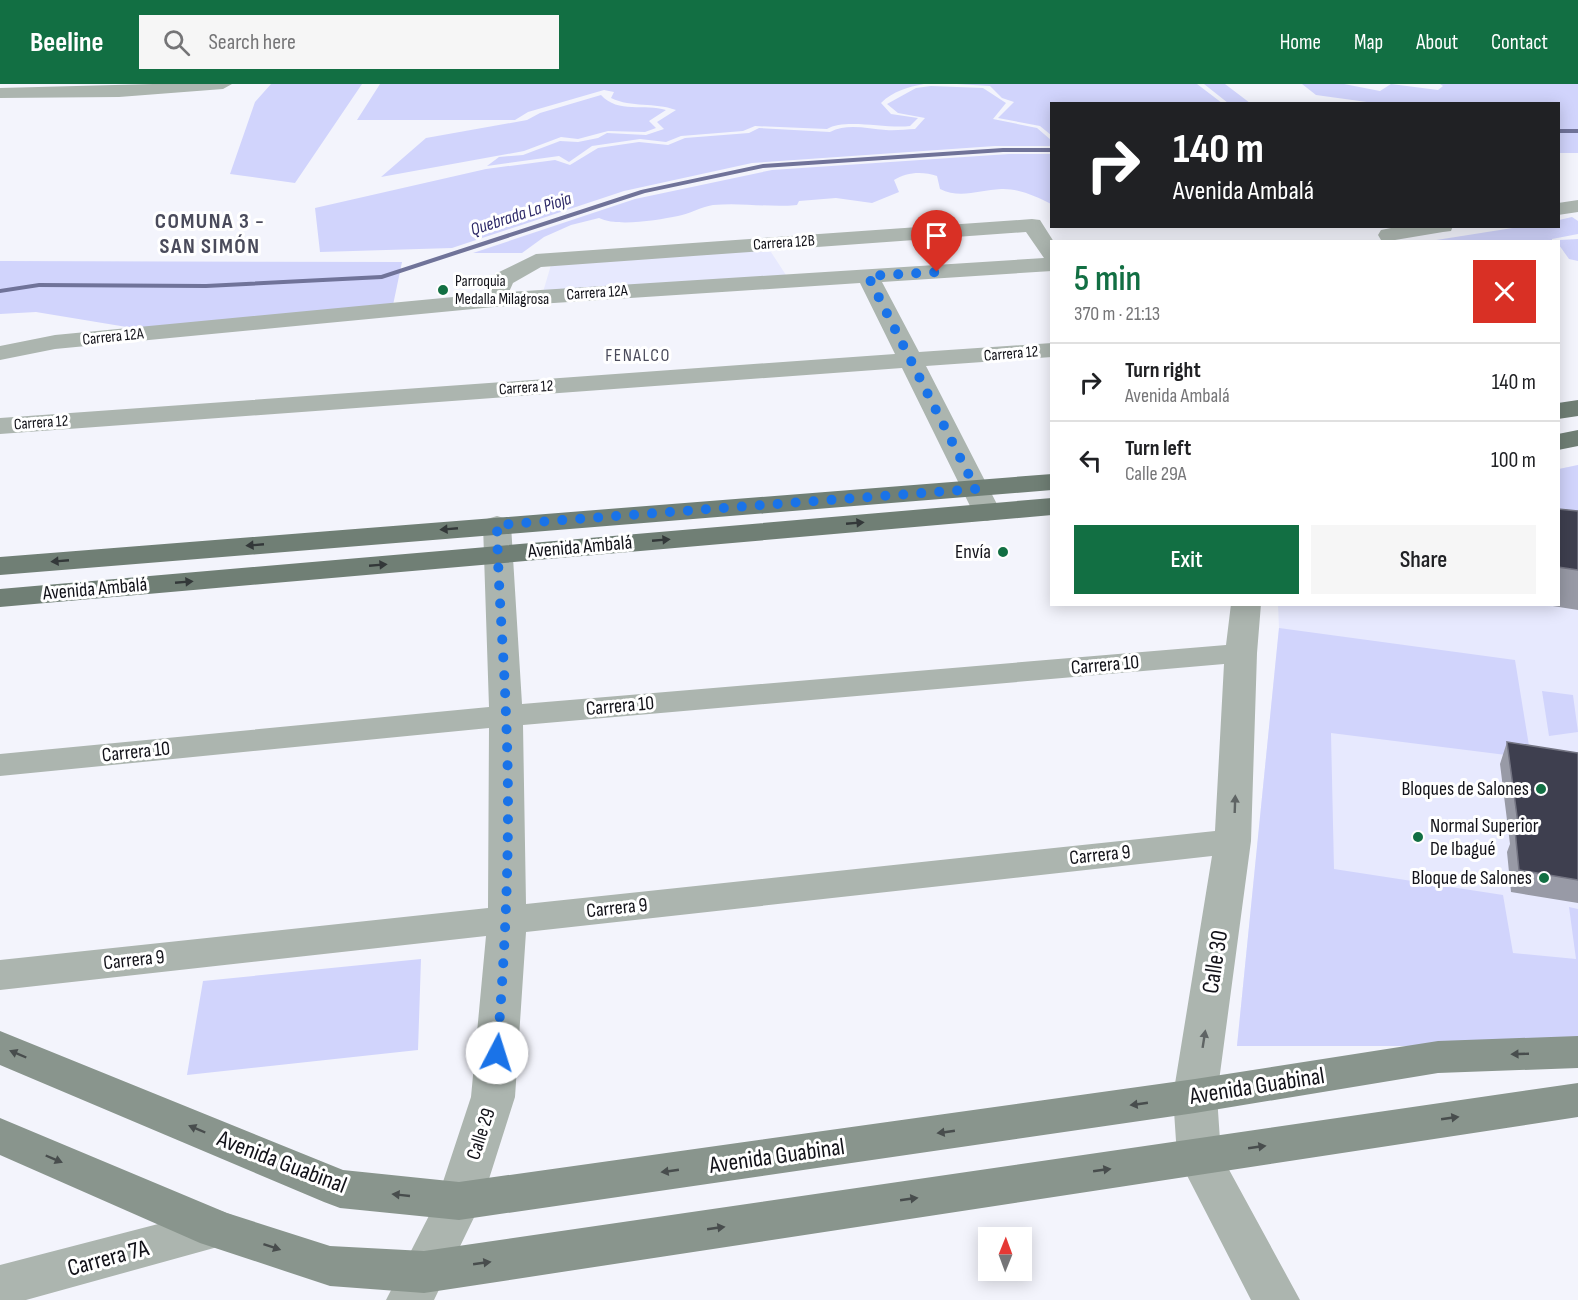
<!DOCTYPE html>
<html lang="en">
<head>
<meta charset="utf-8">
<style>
	:root { --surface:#fff; --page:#f6f6f6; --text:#202124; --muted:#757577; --line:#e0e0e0; --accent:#126f43 }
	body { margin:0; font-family:"Sofia Sans Condensed",sans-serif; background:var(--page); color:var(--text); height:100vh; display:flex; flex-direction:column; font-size:22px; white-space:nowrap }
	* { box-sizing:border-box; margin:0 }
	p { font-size:20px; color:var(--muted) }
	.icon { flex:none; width:33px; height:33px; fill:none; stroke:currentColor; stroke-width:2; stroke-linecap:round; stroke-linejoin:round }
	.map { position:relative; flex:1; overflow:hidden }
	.details { position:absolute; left:1050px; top:156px; width:510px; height:366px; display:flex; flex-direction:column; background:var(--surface); border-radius:0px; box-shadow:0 3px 15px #0003 }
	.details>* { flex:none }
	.guide { position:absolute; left:1050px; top:18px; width:510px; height:126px; border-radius:0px; box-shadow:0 3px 15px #0003; background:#202124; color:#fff; overflow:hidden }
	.needle { width:39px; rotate:1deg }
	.controls { position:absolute; left:978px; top:1143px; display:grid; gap:12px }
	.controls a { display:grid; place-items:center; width:54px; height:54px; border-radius:0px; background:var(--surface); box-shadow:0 3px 15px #0003; font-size:30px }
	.pin { position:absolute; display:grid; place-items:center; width:51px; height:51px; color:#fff; margin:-62px -26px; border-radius:50% 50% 50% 0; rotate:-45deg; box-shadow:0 0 6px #0007 }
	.pin .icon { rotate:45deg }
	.me { position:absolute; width:66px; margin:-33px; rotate:5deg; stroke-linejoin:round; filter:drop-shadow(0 0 4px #0008) }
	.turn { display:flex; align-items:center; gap:21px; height:126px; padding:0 24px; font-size:27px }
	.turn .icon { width:78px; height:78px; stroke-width:2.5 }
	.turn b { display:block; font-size:42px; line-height:51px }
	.round { display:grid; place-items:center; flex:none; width:63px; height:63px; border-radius:0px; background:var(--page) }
	.overview { display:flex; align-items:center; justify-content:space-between; height:102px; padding:0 24px }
	h1 { font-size:36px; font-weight:600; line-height:45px; color:var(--accent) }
	.cta { display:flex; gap:12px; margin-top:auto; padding:12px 24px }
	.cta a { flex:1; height:69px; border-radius:0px; background:var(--accent); color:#fff; font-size:24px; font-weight:600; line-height:69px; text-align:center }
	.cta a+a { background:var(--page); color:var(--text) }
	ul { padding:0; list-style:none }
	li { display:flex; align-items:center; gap:18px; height:78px; padding:0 24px; border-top:2px solid var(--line) }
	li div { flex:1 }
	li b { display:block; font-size:22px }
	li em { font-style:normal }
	header { display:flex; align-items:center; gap:36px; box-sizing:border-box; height:84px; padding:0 30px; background:var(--accent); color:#fff }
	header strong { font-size:28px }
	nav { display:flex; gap:33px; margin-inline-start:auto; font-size:21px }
	.search { width:420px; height:54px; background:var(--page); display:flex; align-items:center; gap:15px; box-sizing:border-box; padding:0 21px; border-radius:0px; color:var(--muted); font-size:22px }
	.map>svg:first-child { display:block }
	.built { fill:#e7e9fe }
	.green { fill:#d1d4fc }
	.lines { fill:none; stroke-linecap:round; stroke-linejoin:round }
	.stream { fill:#707399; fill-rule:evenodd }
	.street { fill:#acb5af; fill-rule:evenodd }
	.secondary { fill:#89958d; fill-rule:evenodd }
	.primary { fill:#707f75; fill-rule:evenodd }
	.wall { fill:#989aa6 }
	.building { fill:#3e3f4f; stroke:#747583; stroke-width:1.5 }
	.oneway { fill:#333839 }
	.oneway2 { fill:#5f6464 }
	.oneway3 { fill:#484d4d }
	.route { stroke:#1a73e8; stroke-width:10; stroke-dasharray:0 18 }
	.poi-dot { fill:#126f43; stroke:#fff; stroke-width:2 }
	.labels { text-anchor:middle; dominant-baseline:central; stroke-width:6; stroke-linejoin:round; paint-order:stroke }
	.far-street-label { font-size:16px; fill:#121219; stroke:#fff }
	.far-poi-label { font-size:16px; fill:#121219; stroke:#fff; text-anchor:start }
	.far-water-label { font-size:18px; font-style:italic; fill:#2e2a68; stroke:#fff }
	.far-neighbourhood-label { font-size:18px; letter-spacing:1.5px; fill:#4a4b5b; stroke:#fff }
	.street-label { font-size:20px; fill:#121219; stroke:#fff }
	.poi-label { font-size:20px; fill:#121219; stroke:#fff; text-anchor:end }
	.far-district-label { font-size:22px; font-weight:bold; letter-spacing:1.5px; fill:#4a4b5b; stroke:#fff }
	.near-street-label { font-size:24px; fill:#121219; stroke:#fff }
</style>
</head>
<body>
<header>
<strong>Beeline</strong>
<div class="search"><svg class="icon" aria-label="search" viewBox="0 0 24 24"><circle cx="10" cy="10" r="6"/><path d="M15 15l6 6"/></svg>Search here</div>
<nav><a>Home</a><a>Map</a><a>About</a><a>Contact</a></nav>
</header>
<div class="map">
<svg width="1578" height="1216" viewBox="0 0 1578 1216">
	<rect width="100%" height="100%" fill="#f3f4fc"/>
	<path class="built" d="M767,162L786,191L543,208L551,181Z
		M1578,381V962H1237L1279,544L1278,521L1558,520L1559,385Z"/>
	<path class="green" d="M271,0H362L295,99L230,90L255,18Z
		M380,0H924C908,3 893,7 881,19L891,30L918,34L910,42C886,45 845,34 827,45L755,42L743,47L681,52L666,58L640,55L592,62L569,78L559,72L487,82L499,73L523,71L560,57L578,58L598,54L607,49L646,51L664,45L657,38L676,26C654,18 632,24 611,14L614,8L604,6L528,28L515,36H357Z
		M956,0H1197L1222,19L1052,20L1051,51L1040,42L998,34L1014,18L1002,14L990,2Z
		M1204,0H1225L1250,19H1228Z
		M1302,0H1344L1380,7L1391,0L1438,6L1443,2L1440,0H1578V69H1559L1558,20L1374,19L1316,11Z
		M931,2L983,4L1006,19L993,35L1037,44L1051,56V62H995L752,79L624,107L452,164L320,168L315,124L486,85L555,76L570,81L598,64L639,58L668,61L685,54L749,49L759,44L830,48C848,39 867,45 886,46C896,47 906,45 915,45L925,34L898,29L887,20L916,4Z
		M601,11C618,30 645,19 666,26L649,37L656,44L645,48L608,47L578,55L561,53L524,67L381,93L426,54L527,36L540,29Z
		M1009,70H1051V120C1037,113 1018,104 1001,105C980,106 960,115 940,105L937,92C923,87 906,88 894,96L899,108L872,119L836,114L799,117L797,121C769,124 742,118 713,121C701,123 689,130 678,132C658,136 617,143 599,134L571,141L544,153L522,169H473L635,115L772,86Z
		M1572,133L1578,137V150L1552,155V157H1430L1519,143L1558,142L1559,136Z
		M1578,155V177L1569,175L1559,161V156Z
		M0,177L402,178L393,221L151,247L36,228L0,230Z
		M1578,381V466L1559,464V385Z
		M1279,544L1515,576L1531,674L1331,649L1334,785L1503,811L1513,869L1576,875L1569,823L1578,825V962H1237Z
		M1542,607L1573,611L1578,648L1549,652Z
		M421,875L418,966L187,991L203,897Z"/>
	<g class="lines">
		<path class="stream" d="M1558,45H1578V49H1558Z
			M1003,64H1052V68H1003L763,84L645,109L382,195L206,204L39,203L0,209V205L39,199L206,200L381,191L641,106L763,80Z"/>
		<path class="street" d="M153,0H232L223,5L119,13L0,14V4Z
			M1578,116V128L1558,131V119Z
			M1032,135L1040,136L1054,158H1052V187L882,198L919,268L1052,259V273L926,282L1001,428L997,434L987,437L977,434L973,428L902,284L0,350V334L895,270L860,199L494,223L55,265L0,276V262L55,251L485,210L495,190L536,170ZM1026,148L1044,174L509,208L513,199L541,183Z
			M1401,142H1453L1451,147L1443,148L1389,157L1381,156L1378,151L1381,146Z
			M497,432L507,435L511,441L522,620L1226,561L1231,520H1261L1257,569L1251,757L1217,1012L1221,1071L1300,1216H1251L1177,1072L1173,1012L1212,772L526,848L515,1013L482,1117L434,1216H386L437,1116L471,1013L486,852L0,906V876L488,824L489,644L0,692V670L489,623L483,441L487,435ZM1224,580L1215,747L526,820L523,641Z
			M216,1125L232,1131L239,1145L232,1159L26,1216H0V1181Z"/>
		<path class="secondary" d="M0,947L343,1086L459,1098L1195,995L1438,957L1578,952V984L1438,989L1195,1029L459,1136L340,1124L324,1118L0,981Z
			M1578,999V1033L424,1209L330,1202L200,1159L0,1071V1034L227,1129L330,1162L424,1167Z"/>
		<path class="primary" d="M1578,316V332L1558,335V319Z
			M1578,346V362L1558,366V350Z
			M1052,390V406L0,491V473Z
			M1052,414V431L0,523V505Z"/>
	</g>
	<path class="wall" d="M1558,425L1578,427V526L1540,520H1558Z
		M1507,658L1578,669V819L1511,808L1507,768L1510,760L1500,680Z"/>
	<path class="building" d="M1558,425L1578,427V486L1558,483Z
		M1507,658L1578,669V796L1519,786L1515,746L1519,747Z"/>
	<defs><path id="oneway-solid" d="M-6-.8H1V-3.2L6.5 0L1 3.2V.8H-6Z" transform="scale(1.5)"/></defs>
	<g class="oneway">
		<use href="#oneway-solid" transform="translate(855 439) rotate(-5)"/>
		<use href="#oneway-solid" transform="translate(449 445) rotate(175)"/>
		<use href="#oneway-solid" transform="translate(661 456) rotate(-5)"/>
		<use href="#oneway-solid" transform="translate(255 461) rotate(175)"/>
		<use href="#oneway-solid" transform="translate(60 477) rotate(175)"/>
		<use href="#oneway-solid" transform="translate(378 481) rotate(-5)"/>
		<use href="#oneway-solid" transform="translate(184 498) rotate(-5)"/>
	</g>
	<g class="oneway2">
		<use href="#oneway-solid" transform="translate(1235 720) rotate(-88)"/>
		<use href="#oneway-solid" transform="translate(1204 955) rotate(-81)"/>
	</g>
	<g class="oneway3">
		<use href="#oneway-solid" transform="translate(18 970) rotate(-157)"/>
		<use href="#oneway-solid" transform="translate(1520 970) rotate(178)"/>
		<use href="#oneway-solid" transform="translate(1139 1020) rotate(172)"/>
		<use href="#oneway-solid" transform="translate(1450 1034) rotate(-8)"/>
		<use href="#oneway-solid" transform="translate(197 1045) rotate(-157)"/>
		<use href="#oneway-solid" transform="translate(946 1048) rotate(172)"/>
		<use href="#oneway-solid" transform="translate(1257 1063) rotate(-8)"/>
		<use href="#oneway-solid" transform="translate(54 1075) rotate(23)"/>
		<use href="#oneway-solid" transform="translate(1102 1086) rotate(-8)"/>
		<use href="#oneway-solid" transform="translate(670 1087) rotate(172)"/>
		<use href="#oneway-solid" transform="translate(401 1111) rotate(-174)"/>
		<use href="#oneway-solid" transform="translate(909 1115) rotate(-8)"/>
		<use href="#oneway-solid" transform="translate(716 1144) rotate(-8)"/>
		<use href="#oneway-solid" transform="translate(272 1163) rotate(18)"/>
		<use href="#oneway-solid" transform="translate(482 1179) rotate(-8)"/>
	</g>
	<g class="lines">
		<path class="route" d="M497,969C506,857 511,745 506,632C504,568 498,505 497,441L976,405L868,192L937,188"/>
	</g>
	<g class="poi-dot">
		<circle cx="443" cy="206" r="6"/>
		<circle cx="1003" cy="468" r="6"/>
		<circle cx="1541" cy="705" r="6"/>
		<circle cx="1418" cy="753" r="6"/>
		<circle cx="1544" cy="794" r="6"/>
	</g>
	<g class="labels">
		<g class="far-street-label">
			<text transform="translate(784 159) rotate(-4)">Carrera 12B</text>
			<text transform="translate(597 209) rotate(-4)">Carrera 12A</text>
			<text transform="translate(113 253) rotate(-6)">Carrera 12A</text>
			<text transform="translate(1011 270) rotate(-5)">Carrera 12</text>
			<text transform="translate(526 304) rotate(-4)">Carrera 12</text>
			<text transform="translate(41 339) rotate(-4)">Carrera 12</text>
		</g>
		<g class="far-poi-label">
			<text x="455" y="197">Parroquia<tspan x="455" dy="18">Medalla Milagrosa</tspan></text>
		</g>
		<g class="far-water-label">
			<text transform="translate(521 130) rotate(-18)">Quebrada La Pioja</text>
		</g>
		<g class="far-neighbourhood-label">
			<text x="638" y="271">FENALCO</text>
		</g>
		<g class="street-label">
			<text transform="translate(580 463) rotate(-5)">Avenida Ambalá</text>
			<text transform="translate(95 505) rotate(-5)">Avenida Ambalá</text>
			<text transform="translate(1105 581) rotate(-5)">Carrera 10</text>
			<text transform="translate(620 622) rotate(-5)">Carrera 10</text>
			<text transform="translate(136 668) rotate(-6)">Carrera 10</text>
			<text transform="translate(1100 771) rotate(-6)">Carrera 9</text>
			<text transform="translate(617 824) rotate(-6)">Carrera 9</text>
			<text transform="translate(134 876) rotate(-6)">Carrera 9</text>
			<text transform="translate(481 1050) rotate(-72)">Calle 29</text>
		</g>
		<g class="poi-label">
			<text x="991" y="468">Envía</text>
			<text x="1529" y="705">Bloques de Salones</text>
			<text x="1430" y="742" text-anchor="start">Normal Superior<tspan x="1430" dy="23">De Ibagué</tspan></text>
			<text x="1532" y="794">Bloque de Salones</text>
		</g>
		<g class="far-district-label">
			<text x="210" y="137">COMUNA 3 -<tspan x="210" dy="25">SAN SIMÓN</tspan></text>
		</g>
		<g class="near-street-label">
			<text transform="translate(1215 878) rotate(-81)">Calle 30</text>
			<text transform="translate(1257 1002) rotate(-9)">Avenida Guabinal</text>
			<text transform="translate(777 1072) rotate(-8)">Avenida Guabinal</text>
			<text transform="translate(282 1078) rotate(21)">Avenida Guabinal</text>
			<text transform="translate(108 1174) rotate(-15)">Carrera 7A</text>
		</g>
	</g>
</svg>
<div class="controls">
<a><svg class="needle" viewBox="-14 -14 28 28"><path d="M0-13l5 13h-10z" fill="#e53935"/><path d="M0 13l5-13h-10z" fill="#757577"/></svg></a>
</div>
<div class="pin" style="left:937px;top:188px;background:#d93025"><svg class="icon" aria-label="arrive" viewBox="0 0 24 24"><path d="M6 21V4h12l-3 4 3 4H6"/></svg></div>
<svg class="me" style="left:497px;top:969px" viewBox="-20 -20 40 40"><circle r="19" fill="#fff"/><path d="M0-13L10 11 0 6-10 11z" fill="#1a73e8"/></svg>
<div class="guide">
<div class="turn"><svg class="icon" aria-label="right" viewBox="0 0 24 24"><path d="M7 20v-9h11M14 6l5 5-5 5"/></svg><div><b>140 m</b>Avenida Ambalá</div></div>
</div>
<section class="details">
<div class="overview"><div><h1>5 min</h1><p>370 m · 21:13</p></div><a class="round" style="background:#d93025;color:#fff"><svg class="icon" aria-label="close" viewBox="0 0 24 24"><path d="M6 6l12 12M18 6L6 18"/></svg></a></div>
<ul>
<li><svg class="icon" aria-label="right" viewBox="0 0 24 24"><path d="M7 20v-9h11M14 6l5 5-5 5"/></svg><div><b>Turn right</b><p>Avenida Ambalá</p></div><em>140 m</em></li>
<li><svg class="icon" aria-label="left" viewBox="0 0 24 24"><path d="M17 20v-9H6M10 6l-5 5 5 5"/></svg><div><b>Turn left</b><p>Calle 29A</p></div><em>100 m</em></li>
</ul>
<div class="cta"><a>Exit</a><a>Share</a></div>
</section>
</div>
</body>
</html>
